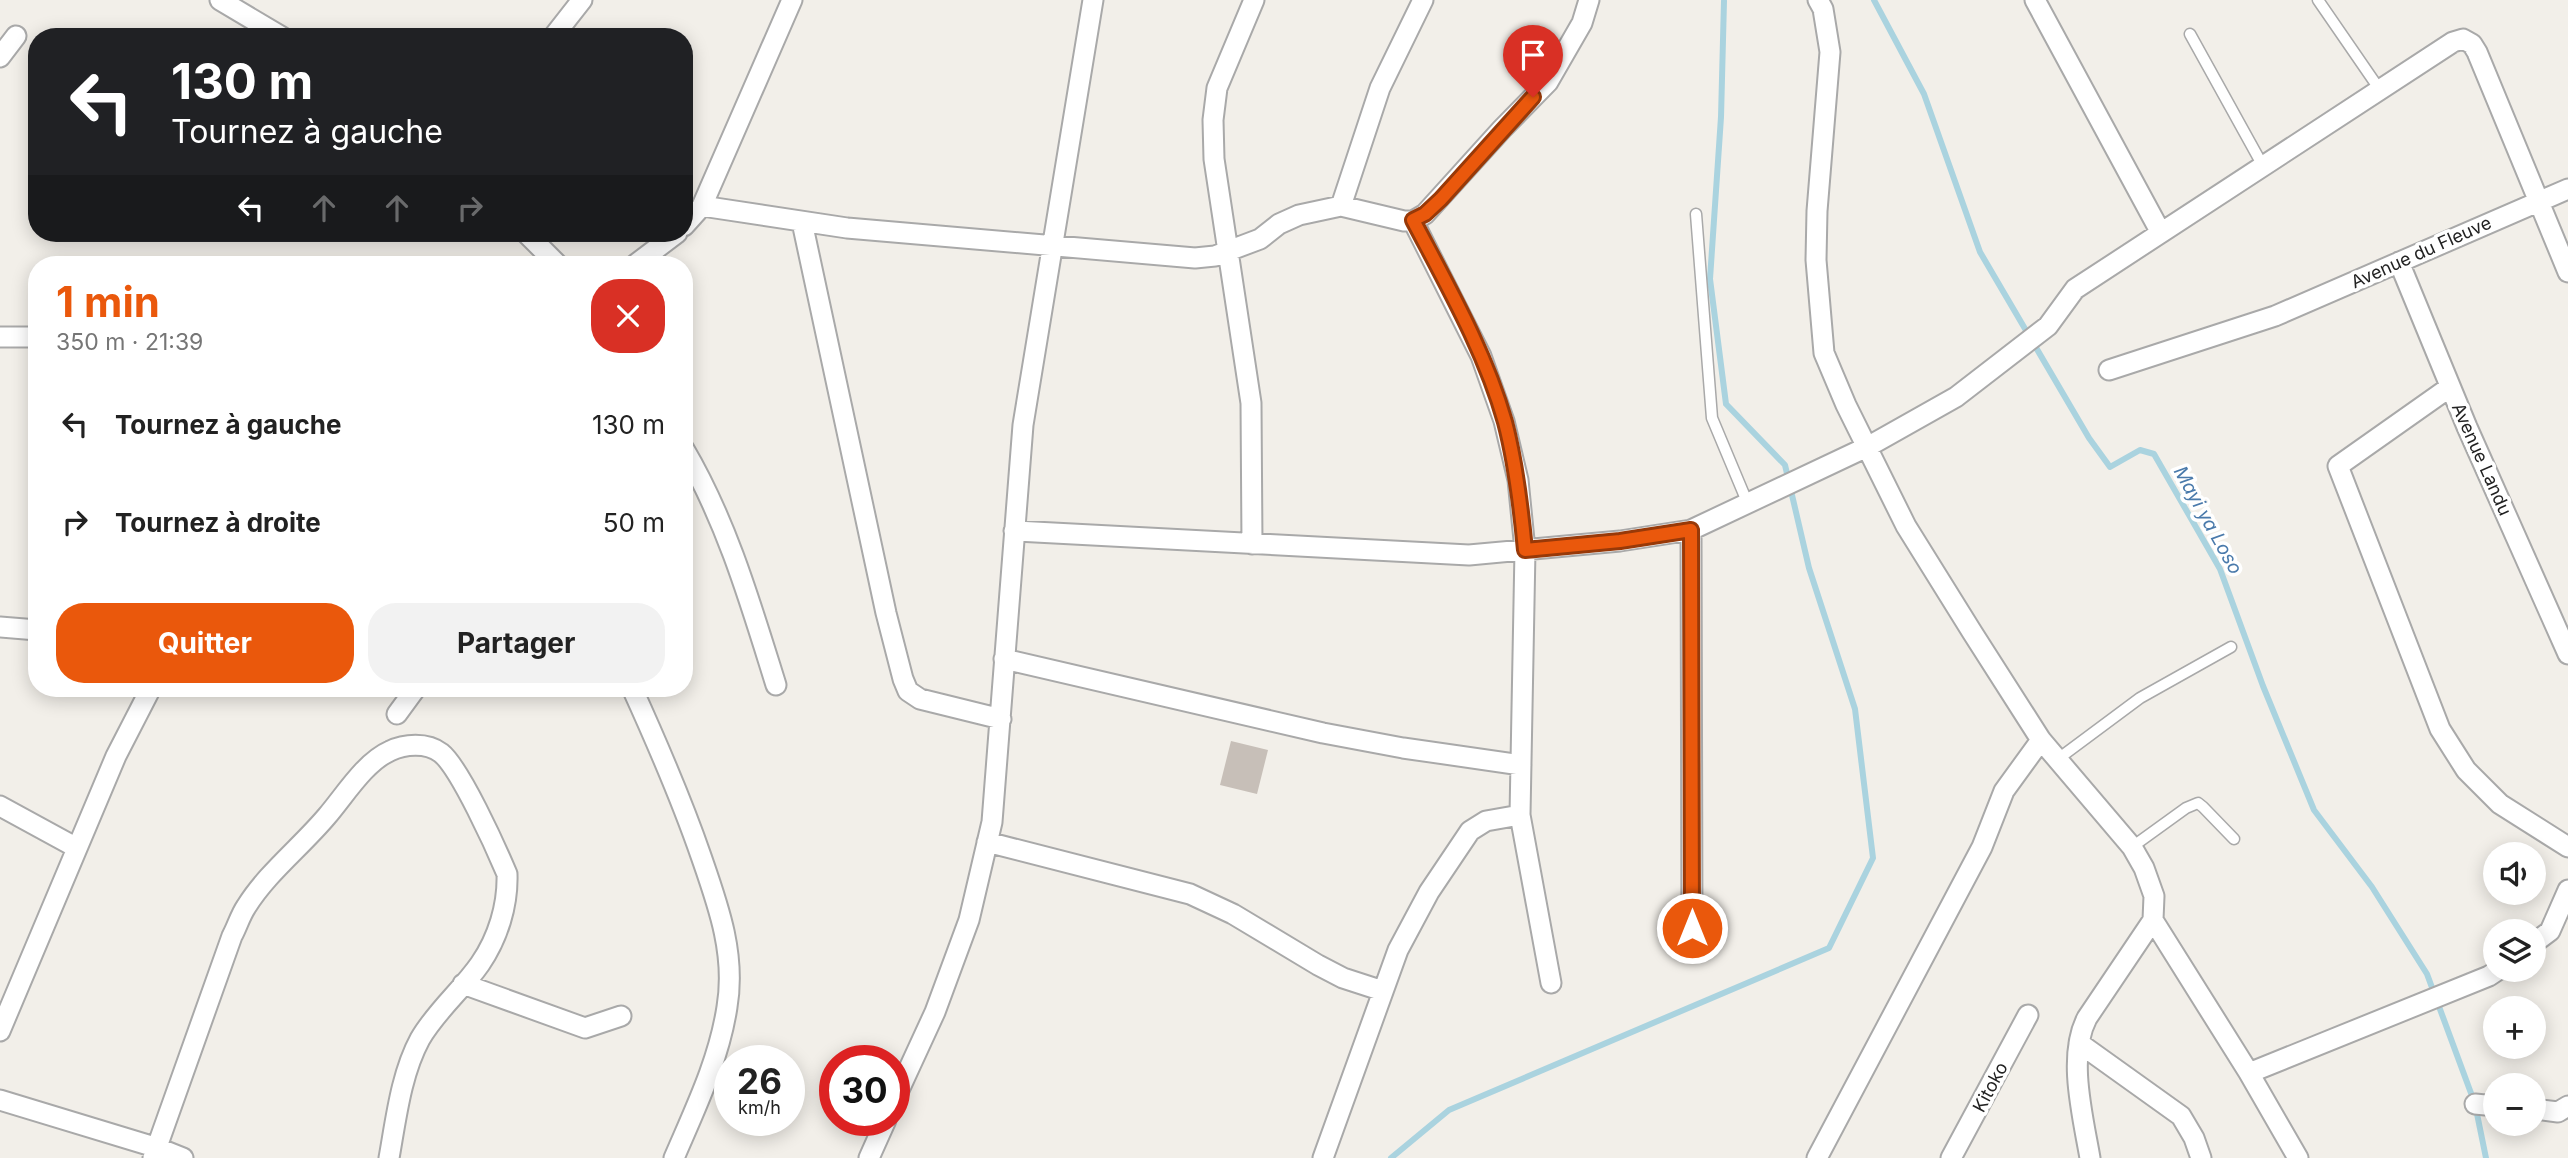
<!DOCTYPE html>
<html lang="fr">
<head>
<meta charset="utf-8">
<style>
	:root { --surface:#fff; --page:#f2f2f2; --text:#222; --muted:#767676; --accent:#ea580c }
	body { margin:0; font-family:Inter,sans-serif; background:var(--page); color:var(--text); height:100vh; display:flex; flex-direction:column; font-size:26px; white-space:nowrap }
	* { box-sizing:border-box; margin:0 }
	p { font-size:23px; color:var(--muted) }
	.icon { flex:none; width:38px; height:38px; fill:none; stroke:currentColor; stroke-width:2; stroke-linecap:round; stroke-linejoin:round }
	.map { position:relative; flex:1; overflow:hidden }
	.side { position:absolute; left:28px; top:256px; width:665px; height:441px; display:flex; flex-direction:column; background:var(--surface); border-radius:28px; box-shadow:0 4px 18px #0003 }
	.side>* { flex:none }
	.hud { position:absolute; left:28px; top:28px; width:665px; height:214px; border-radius:28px; box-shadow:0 4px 18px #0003; background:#202124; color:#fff; overflow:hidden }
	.controls { position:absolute; left:2483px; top:842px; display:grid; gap:14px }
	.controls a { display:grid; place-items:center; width:63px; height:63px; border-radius:50%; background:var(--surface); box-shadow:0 4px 18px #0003; font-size:35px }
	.speed { position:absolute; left:714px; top:1045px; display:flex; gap:14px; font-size:35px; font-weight:700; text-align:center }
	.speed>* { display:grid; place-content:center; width:91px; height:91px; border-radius:50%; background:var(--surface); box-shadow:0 4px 18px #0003; line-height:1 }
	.speed small { font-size:18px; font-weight:400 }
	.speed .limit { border:10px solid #d22; background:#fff; color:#111 }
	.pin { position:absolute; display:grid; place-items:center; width:60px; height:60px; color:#fff; margin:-72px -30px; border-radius:50% 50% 50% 0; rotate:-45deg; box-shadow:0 0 7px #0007 }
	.pin .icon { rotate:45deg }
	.me { position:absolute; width:77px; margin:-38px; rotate:0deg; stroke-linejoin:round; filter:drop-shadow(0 0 5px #0008) }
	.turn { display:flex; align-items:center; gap:24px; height:147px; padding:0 28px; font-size:32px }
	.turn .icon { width:91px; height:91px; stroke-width:2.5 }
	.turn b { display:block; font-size:49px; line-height:60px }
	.lanes { display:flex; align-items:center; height:66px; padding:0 28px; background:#0003; justify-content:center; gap:35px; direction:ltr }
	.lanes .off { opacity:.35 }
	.round { display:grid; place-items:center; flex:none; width:74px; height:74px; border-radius:28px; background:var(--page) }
	.summary { display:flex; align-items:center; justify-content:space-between; height:119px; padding:0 28px }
	h1 { font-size:42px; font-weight:700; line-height:52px; color:var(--accent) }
	.button { display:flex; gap:14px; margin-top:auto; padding:14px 28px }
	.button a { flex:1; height:80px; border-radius:28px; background:var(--accent); color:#fff; font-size:28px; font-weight:700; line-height:80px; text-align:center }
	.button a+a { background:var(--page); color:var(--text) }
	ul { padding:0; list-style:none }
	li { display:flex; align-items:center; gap:21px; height:98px; padding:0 28px }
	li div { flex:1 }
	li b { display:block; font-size:26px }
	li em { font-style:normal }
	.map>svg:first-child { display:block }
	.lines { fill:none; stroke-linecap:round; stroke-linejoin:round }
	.stream { stroke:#aad3df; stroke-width:6 }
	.building { fill:#c7bfb8 }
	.lane-casing { stroke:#a9a9a9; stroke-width:13 }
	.street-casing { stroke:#a9a9a9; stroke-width:23 }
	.lane { stroke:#fff; stroke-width:10 }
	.street { stroke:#fff; stroke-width:19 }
	.route-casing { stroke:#983908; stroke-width:18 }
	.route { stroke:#ea580c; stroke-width:12 }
	.labels { text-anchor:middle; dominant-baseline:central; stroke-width:7; stroke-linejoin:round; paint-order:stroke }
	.street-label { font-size:18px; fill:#222; stroke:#fff }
	.water-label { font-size:19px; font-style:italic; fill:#4a7aab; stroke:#fff }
</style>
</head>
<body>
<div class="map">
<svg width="2568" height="1158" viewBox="0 0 2568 1158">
	<rect width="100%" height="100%" fill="#f2efe9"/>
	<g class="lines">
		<path class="stream" d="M1874,0L1924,94L1980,252L2089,438L2110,467L2140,450L2154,454L2220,569L2263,686L2314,810L2372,887L2427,974L2475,1104L2486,1158
			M1391,1158L1449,1110L1829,948L1873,858L1855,709L1809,568L1785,465L1726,404L1710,279L1721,117L1724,1"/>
	</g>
	<path class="building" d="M1231,741L1268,750L1257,794L1220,785Z"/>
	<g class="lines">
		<g class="lane-casing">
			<path id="lane" d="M2318,0L2380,90
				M2190,34L2263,166
				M1696,214L1712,418L1748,504
				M2058,759L2140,698L2231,647
				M2132,847L2186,808L2198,803L2203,807L2234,839"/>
		</g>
		<g class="street-casing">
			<path id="street" d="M220,0L282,37
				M1818,0L1823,9L1830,52L1817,211L1816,260L1824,353L1846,405L1906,526L1972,632L2041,740L2132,847L2144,868L2154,896L2153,920L2249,1073L2298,1158
				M2035,0L2161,233
				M553,37L582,0
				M0,57L16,36
				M702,206L847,228L1195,258L1215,256L1260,239L1279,224L1299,215L1341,206L1404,221H1413L1425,214L1502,129L1548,82L1582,23L1589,0
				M1341,206L1380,88L1423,0
				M1413,221L1481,356L1504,421L1518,480L1525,550L1520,815L1551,983
				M802,222L886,613L903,679L908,691L920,699L1001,719
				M684,226L702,206L792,0
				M526,233L557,264
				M2399,262L2467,427L2568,654
				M636,264L677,233
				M0,337H37
				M2109,370L2275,316L2568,189
				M2450,387L2338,466L2440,729L2466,770L2500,804L2568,847
				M684,449C727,522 751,605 776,685
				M1691,530L1692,928
				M1014,531L1469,555L1620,541L1691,530L1869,446L1956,397L2048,326L2075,289L2453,42L2463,39L2472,44L2477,52L2568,272
				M1252,544L1251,403L1214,159L1213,120L1217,88L1254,0
				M0,627L37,630
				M1004,659L1323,733L1403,748L1521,765
				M632,688C657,743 681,798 701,856C718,905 736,954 727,1007C719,1060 695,1109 674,1158
				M397,714L416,688
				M0,806L77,848
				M987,842L1190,894L1233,914L1318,965L1343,978L1383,991
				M2534,943L2550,931L2568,890
				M463,984L585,1028L621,1016
				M0,1031L116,756L151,688
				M2079,1043L2181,1116L2194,1138L2201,1158
				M2249,1073L2489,976L2498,970
				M0,1100L158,1148L183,1158
				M894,1101L935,1012L969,920L992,822L1023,425L1093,0
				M2475,1104L2496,1106
				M2534,1109L2558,1112L2568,1106
				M153,1158L232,936C237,927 240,916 246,907C267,873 301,847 327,816C345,795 365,762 390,751C404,744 427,742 441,753C460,768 496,848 507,874C508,905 498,938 480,964C462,990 436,1011 420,1039C401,1074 396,1119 389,1158
				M869,1158L886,1120
				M1323,1158L1398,950L1429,892L1470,831L1486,821L1520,815
				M1817,1158L1982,847L2004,791L2041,740
				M1951,1158L2028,1015
				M2090,1158C2083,1117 2067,1056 2087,1018L2153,920"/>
		</g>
		<use href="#lane" class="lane"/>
		<use href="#street" class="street"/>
	</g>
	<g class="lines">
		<g class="route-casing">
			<path id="route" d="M1533,97L1441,199L1425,214L1413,220C1447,285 1485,351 1505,422C1516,464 1521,507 1525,550L1620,541L1691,530L1692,928"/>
		</g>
		<use href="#route" class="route"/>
	</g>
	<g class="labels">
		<g class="street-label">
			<text transform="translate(2421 252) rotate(-24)">Avenue du Fleuve</text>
			<text transform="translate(2482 459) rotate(66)">Avenue Landu</text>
			<text transform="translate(1990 1087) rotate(-62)">Kitoko</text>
		</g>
		<g class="water-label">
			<text transform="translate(2208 520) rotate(61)">Mayi ya Loso</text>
		</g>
	</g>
</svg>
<div class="controls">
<a><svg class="icon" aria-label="sound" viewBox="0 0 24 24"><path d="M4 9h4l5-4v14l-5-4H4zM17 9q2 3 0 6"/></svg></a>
<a><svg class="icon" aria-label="layers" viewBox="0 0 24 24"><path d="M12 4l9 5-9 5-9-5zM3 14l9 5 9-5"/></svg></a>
<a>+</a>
<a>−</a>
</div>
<div class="speed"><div>26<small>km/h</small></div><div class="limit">30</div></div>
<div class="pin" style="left:1533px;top:97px;background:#d93025"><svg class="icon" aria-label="arrive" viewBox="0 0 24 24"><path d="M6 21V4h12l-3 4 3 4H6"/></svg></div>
<svg class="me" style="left:1692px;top:928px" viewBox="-20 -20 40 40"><circle r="17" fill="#ea580c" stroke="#fff" stroke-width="3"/><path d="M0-11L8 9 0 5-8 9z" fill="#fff"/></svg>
<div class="hud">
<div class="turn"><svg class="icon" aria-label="left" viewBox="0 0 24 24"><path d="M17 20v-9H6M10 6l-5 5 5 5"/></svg><div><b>130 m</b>Tournez à gauche</div></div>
<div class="lanes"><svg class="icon" aria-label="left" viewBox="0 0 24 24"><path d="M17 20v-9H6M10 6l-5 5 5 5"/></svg><svg class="icon off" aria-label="ahead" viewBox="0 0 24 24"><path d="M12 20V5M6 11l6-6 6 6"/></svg><svg class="icon off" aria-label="ahead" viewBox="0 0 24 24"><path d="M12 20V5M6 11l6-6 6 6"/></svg><svg class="icon off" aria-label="right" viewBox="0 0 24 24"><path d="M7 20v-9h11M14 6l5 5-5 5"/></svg></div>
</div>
<section class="side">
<div class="summary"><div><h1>1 min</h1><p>350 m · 21:39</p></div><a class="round" style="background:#d93025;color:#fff"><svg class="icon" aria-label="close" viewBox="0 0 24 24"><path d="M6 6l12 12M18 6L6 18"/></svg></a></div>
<ul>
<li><svg class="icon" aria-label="left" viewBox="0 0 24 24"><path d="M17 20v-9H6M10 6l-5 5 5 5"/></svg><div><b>Tournez à gauche</b></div><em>130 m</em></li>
<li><svg class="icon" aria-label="right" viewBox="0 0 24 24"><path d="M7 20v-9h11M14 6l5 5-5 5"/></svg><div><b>Tournez à droite</b></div><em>50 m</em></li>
</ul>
<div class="button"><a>Quitter</a><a>Partager</a></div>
</section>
</div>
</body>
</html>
